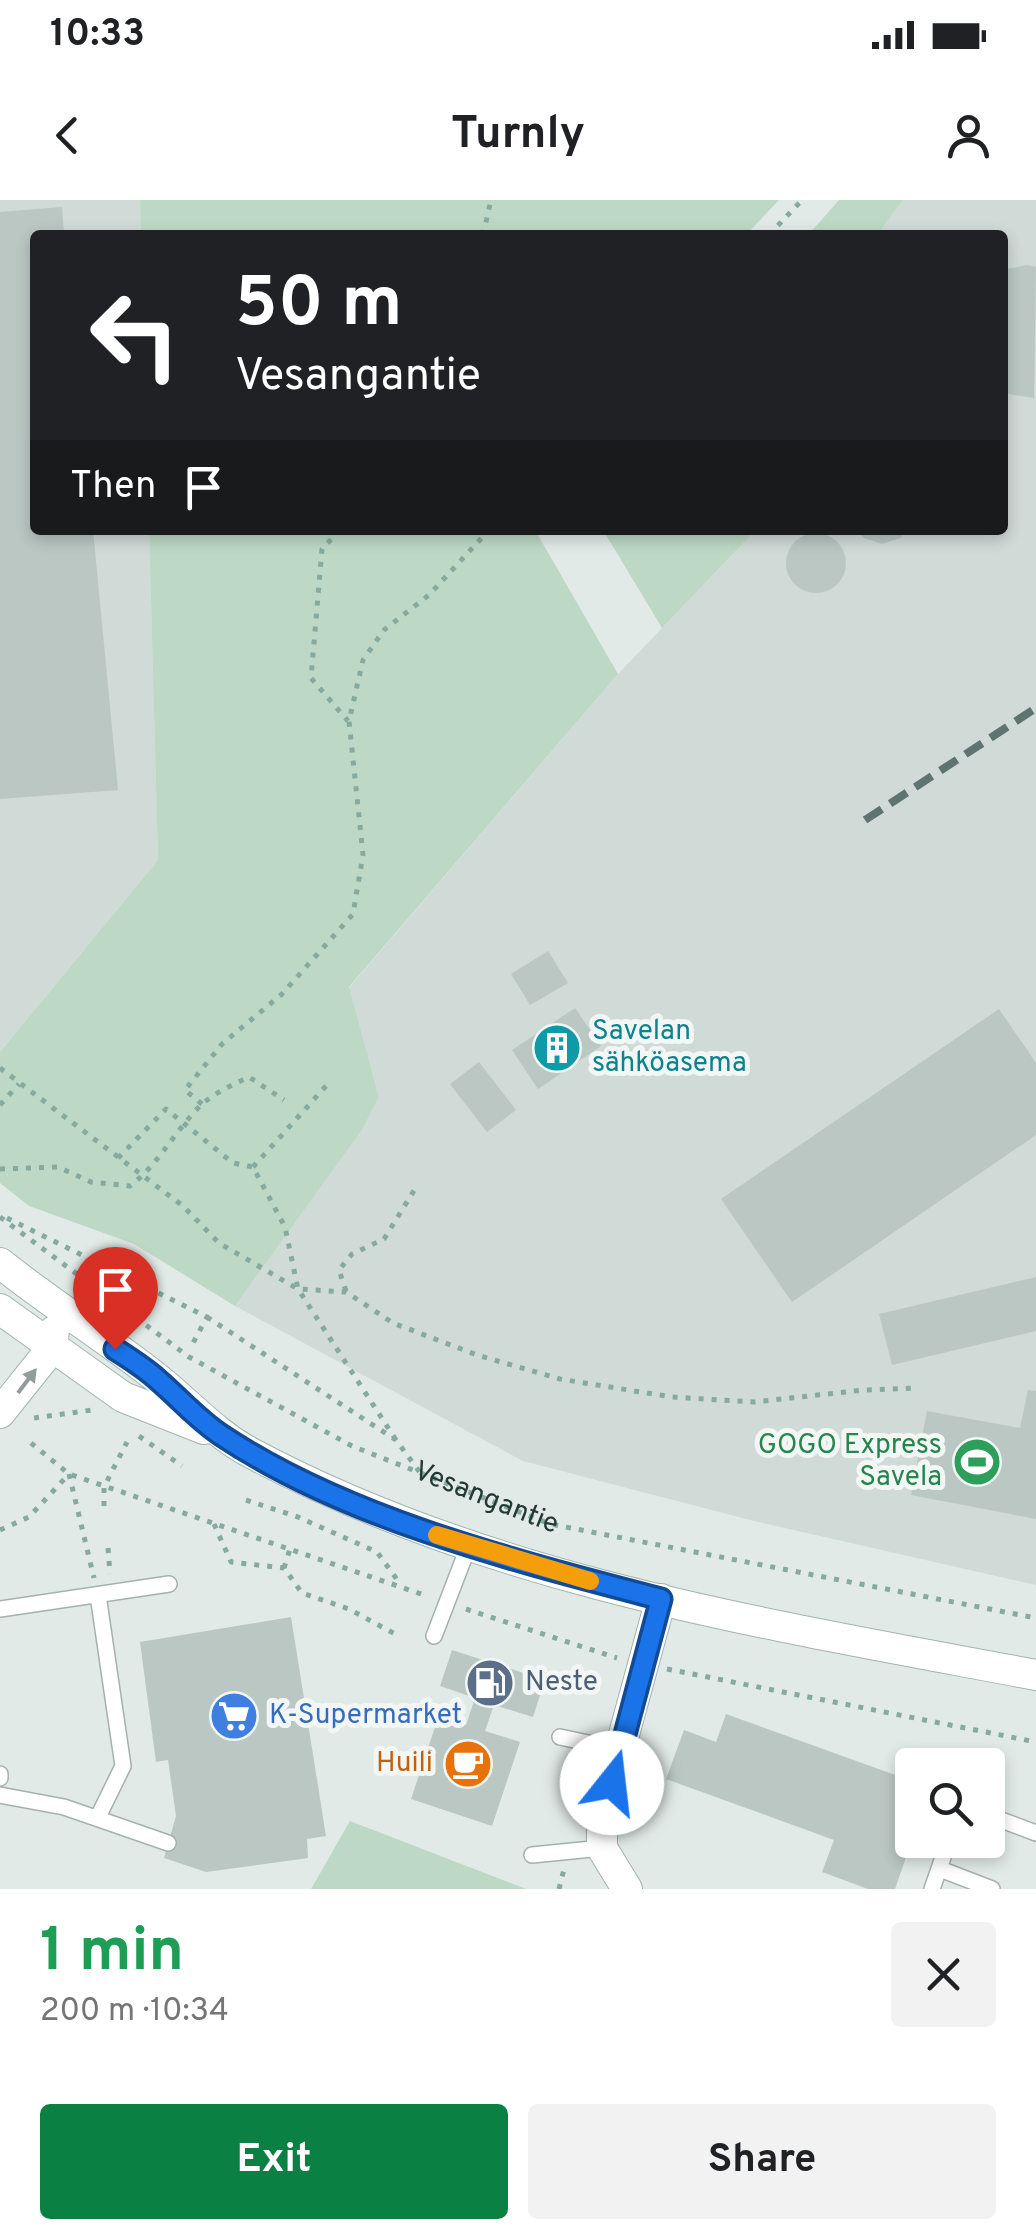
<!DOCTYPE html>
<html lang="en">
<head>
<meta charset="utf-8">
<style>
	:root { --surface:#fff; --page:#f2f2f2; --text:#202124; --muted:#757577; --accent:#0b8043 }
	body { margin:0; font-family:Overpass,sans-serif; background:var(--page); color:var(--text); height:100vh; display:flex; flex-direction:column; font-size:38px; white-space:nowrap }
	* { box-sizing:border-box; margin:0 }
	p { font-size:32px; color:var(--muted) }
	.icon { flex:none; width:55px; height:55px; fill:none; stroke:currentColor; stroke-width:2; stroke-linecap:round; stroke-linejoin:round }
	.map { position:relative; height:1689px; overflow:hidden }
	.details { display:flex; flex-direction:column; background:var(--surface); flex:1 }
	.details>* { flex:none }
	.guide { position:absolute; left:30px; top:30px; width:978px; height:305px; border-radius:10px; box-shadow:0 5px 15px #0003; background:#202124; color:#fff; overflow:hidden }
	.tools { position:absolute; left:895px; top:1548px; display:grid; gap:20px }
	.tools a { display:grid; place-items:center; width:110px; height:110px; border-radius:10px; background:var(--surface); box-shadow:0 5px 15px #0003; font-size:50px }
	.pin { position:absolute; display:grid; place-items:center; width:85px; height:85px; color:#fff; margin:-102px -42px; border-radius:50% 50% 50% 0; rotate:-45deg; box-shadow:0 0 10px #0007 }
	.pin .icon { rotate:45deg }
	.me { position:absolute; width:110px; margin:-55px; rotate:16deg; stroke-linejoin:round; filter:drop-shadow(0 0 8px #0008) }
	.turn { display:flex; align-items:center; gap:35px; height:210px; padding:0 40px; font-size:45px }
	.turn .icon { width:130px; height:130px; stroke-width:2.5 }
	.turn b { display:block; font-size:70px; line-height:85px }
	.then { display:flex; align-items:center; height:95px; padding:0 40px; background:#0003; gap:20px; font-size:38px }
	.round { display:grid; place-items:center; flex:none; width:105px; height:105px; border-radius:10px; background:var(--page) }
	.overview { display:flex; align-items:center; justify-content:space-between; height:170px; padding:0 40px }
	h1 { font-size:60px; font-weight:700; line-height:75px; color:#1e9e55 }
	.cta { display:flex; gap:20px; margin-top:auto; padding:20px 40px }
	.cta a { flex:1; height:115px; border-radius:10px; background:var(--accent); color:#fff; font-size:40px; font-weight:700; line-height:115px; text-align:center }
	.cta a+a { background:var(--page); color:var(--text) }
	.status { display:flex; justify-content:space-between; align-items:center; height:70px; padding:0 50px; background:var(--surface); direction:ltr }
	.status svg { height:28px; fill:currentColor }
	header { display:flex; justify-content:space-between; align-items:center; height:130px; padding:0 40px; background:var(--surface); font-size:45px; font-weight:700 }
	.map>svg:first-child { display:block }
	.built { fill:#d0dad6 }
	.green { fill:#bdd9c6 }
	.building { fill:#bac7c3 }
	.lines { fill:none; stroke-linecap:round; stroke-linejoin:round }
	.lane-casing { stroke:#a5b1ae; stroke-width:18 }
	.street-casing { stroke:#a5b1ae; stroke-width:32 }
	.secondary-casing { stroke:#a2b4af; stroke-width:32 }
	.path { stroke:#86aaa0; stroke-width:5; stroke-dasharray:5 8; stroke-linecap:butt }
	.lane { stroke:#fff; stroke-width:15 }
	.street { stroke:#fff; stroke-width:30 }
	.secondary { stroke:#fff; stroke-width:30 }
	.rail { stroke:#5f7470; stroke-width:8; stroke-dasharray:20 10; stroke-linecap:butt }
	.oneway { fill:#929c9a }
	.route-casing { stroke:#114b97; stroke-width:25 }
	.route { stroke:#1a73e8; stroke-width:18 }
	.slow { stroke:#f59e0b; stroke-width:18 }
	.labels { text-anchor:middle; dominant-baseline:central; stroke-width:10; stroke-linejoin:round; paint-order:stroke }
	.culture-label { font-size:28px; fill:#0d838f; stroke:#f2f7f5; text-anchor:start }
	.leisure-label { font-size:28px; fill:#27864d; stroke:#f2f7f5; text-anchor:end }
	.street-label { font-size:28px; fill:#243934; stroke:#f2f7f5 }
	.service-label { font-size:28px; fill:#4e5e75; stroke:#f2f7f5; text-anchor:start }
	.shop-label { font-size:28px; fill:#366cbe; stroke:#f2f7f5; text-anchor:start }
	.food-label { font-size:28px; fill:#c56008; stroke:#f2f7f5; text-anchor:end }
</style>
</head>
<body>
<div class="status"><b>10:33</b><svg viewBox="0 0 49 12"><path d="M0 12V9h3v3zM5 12V6h3v6zM10 12V3h3v9zM15 12V0h3v12zM26 1h20v11H26zM47 4h2v5h-2z"/></svg></div>
<header><svg class="icon" aria-label="back" viewBox="0 0 24 24"><path d="M15 5l-7 7 7 7"/></svg>Turnly<svg class="icon" aria-label="person" viewBox="0 0 24 24"><circle cx="12" cy="8" r="4"/><path d="M4 21q1-7 8-7t8 7"/></svg></header>
<div class="map">
<svg width="1036" height="1689" viewBox="0 0 1036 1689">
	<rect width="100%" height="100%" fill="#e2eae7"/>
	<path class="built" d="M0,0H140L141,35H35V330H149L158,660L0,852Z
		M903,0H1036V1385L754,1321L523,1261L235,1106L362,930L379,897L349,788L618,474L756,330H1002V35H877Z"/>
	<path class="green" d="M140,0H779L746,35H141Z
		M839,0H903L877,35H808Z
		M149,330H535L618,474L349,787L379,897L362,930L235,1106L134,1044L29,1006L0,983V852L158,660Z
		M603,330H756L662,428Z
		M350,1621L526,1689H311Z"/>
	<path class="building" d="M62,7L64,35H35V330H93L118,590L0,599V12Z
		M1027,65L1036,67L1034,198L1002,193V70Z
		M856,330H907L900,338L882,344L864,338Z
		M786 363a30 30 0 1 1 60 0a30 30 0 1 1-60 0Z
		M548,751L568,783L530,805L511,774Z
		M575,808L601,846L538,889L512,850Z
		M999,809L1036,863V935L792,1102L721,999Z
		M479,862L516,910L487,932L450,884Z
		M1036,1077V1131L892,1165L879,1114Z
		M1028,1190L1036,1191V1319L911,1295L927,1211L1020,1228Z
		M291,1417L326,1636L307,1639L308,1658L206,1672L164,1658L176,1616L168,1560L156,1562L140,1442Z
		M452,1450L545,1480L533,1517L494,1505L485,1531L520,1542L492,1626L411,1599L439,1515L466,1525L475,1498L440,1486Z
		M726,1514L912,1581V1640L895,1689H868L822,1672L834,1640L666,1579L684,1530L716,1542Z"/>
	<g class="lines">
		<g class="lane-casing">
			<path id="lane" d="M0,1409L169,1384
				M434,1436L469,1345
				M560,1537L621,1550
				M0,1574V1578
				M0,1595L64,1607L168,1643
				M988,1615L1036,1633
				M98,1617L123,1566L98,1395
				M532,1655L602,1648
				M940,1669L992,1689
				M932,1689L949,1640"/>
		</g>
		<g class="street-casing">
			<path id="street" d="M627,1689L602,1648V1615L661,1399"/>
		</g>
		<g class="secondary-casing">
			<path id="secondary" d="M0,1063C50,1103 103,1136 153,1175C187,1201 214,1234 253,1254C494,1382 771,1425 1036,1475
				M0,1109L123,1197L204,1229
				M0,1213L52,1148L54,1131"/>
		</g>
		<g class="path">
			<path d="M483,35L491,0"/>
			<path d="M769,35L802,0"/>
			<path d="M340,330L322,349L311,478L348,521"/>
			<path d="M0,868L183,1006L219,1043L298,1089L346,1092L393,1123L477,1155L560,1179L672,1197L754,1202L864,1190L916,1188"/>
			<path d="M202,904L185,890L222,844L282,794L353,714L363,655L349,521L363,460L384,430L429,395L489,330"/>
			<path d="M0,905L19,884"/>
			<path d="M118,958L166,909L233,963L253,967L285,1027L298,1089L396,1240"/>
			<path d="M253,967L326,886"/>
			<path d="M0,969L58,967L91,982L130,986C158,965 175,931 200,906C214,893 232,885 249,877L284,900"/>
			<path id="s1" d="M0,1017L189,1157L352,1246L550,1324L1036,1418"/>
			<path d="M7,1018L207,1117L193,1143"/>
			<path d="M346,1091L339,1070L352,1054L384,1039L415,989"/>
			<path d="M207,1117L396,1240L421,1274"/>
			<path d="M34,1218L92,1210"/>
			<path d="M139,1236L182,1266"/>
			<path d="M31,1243L69,1274L427,1396"/>
			<path d="M69,1274L94,1378"/>
			<path d="M246,1300L298,1317L377,1352L401,1385"/>
			<path d="M104,1306V1287L127,1242"/>
			<path d="M214,1324L231,1362L284,1368L302,1393L349,1409L395,1434"/>
			<path d="M0,1330L29,1317L69,1274"/>
			<path d="M108,1348L110,1374"/>
			<path d="M284,1368L290,1349"/>
			<path d="M466,1409L617,1458"/>
			<path d="M667,1469L1036,1542"/>
			<path d="M559,1689L564,1669"/>
		</g>
		<use href="#lane" class="lane"/>
		<use href="#street" class="street"/>
		<use href="#secondary" class="secondary"/>
		<path class="rail" d="M865,620L1036,508"/>
	</g>
	<defs><path id="oneway-solid" d="M-6-.8H1V-3.2L6.5 0L1 3.2V.8H-6Z" transform="scale(2.5)"/></defs>
	<use class="oneway" href="#oneway-solid" transform="translate(27 1181) rotate(-53)"/>
	<g class="lines">
		<g class="route-casing">
			<path id="route" d="M115,1149C130,1159 145,1168 158,1180C179,1198 198,1220 221,1235C347,1319 516,1361 661,1399L612,1583"/>
		</g>
		<use href="#route" class="route"/>
		<path class="slow" d="M437,1335L590,1381"/>
	</g>
	<defs>
		<g id="building-disc" transform="scale(2.5)"><circle r="9.5" fill="#0f9aa8" stroke="#f2f7f5"/><path d="M-4-6H4V6H1V3H-1V6H-4ZM-2.5-4.3h1.7v1.8h-1.7ZM.8-4.3h1.7v1.8H.8ZM-2.5-1h1.7V.8h-1.7ZM.8-1h1.7V.8H.8Z" fill="#fff"/></g>
		<g id="stadium-disc" transform="scale(2.5)"><circle r="9.5" fill="#2e9e5b" stroke="#f2f7f5"/><path d="M0-5a6.5 5 0 1 0 0 10a6.5 5 0 1 0 0-10ZM-3.5-1.8h7v3.6h-7Z" fill="#fff"/></g>
		<g id="fuel-disc" transform="scale(2.5)"><circle r="9.5" fill="#5c6f8a" stroke="#f2f7f5"/><path d="M-5.5-6h7V0h2V4h1.3V-2.5L3-4.5l.8-.8L6-3V5H2.5V1h-1V6h-7ZM-4.2-4.7v3.2H.2V-4.7Z" fill="#fff"/></g>
		<g id="supermarket-disc" transform="scale(2.5)"><circle r="9.5" fill="#3f7fe0" stroke="#f2f7f5"/><path d="M-6-5.5h2.5l.6 2H6L4.5 2H-2.5L-4.4-4H-6ZM-1.5 3.2a1.3 1.3 0 1 0 .1 0ZM3 3.2a1.3 1.3 0 1 0 .1 0Z" fill="#fff"/></g>
		<g id="cafe-disc" transform="scale(2.5)"><circle r="9.5" fill="#e8710a" stroke="#f2f7f5"/><path d="M-5.5-4.5H6V0H3Q3 3.5 0 3.5H-2.5Q-5.5 3.5-5.5 0ZM3-3.2v2h1.7v-2ZM-6 4.5H4V6H-6Z" fill="#fff"/></g>
	</defs>
	<g fill-rule="evenodd">
		<use href="#building-disc" x="557" y="848"/>
		<use href="#stadium-disc" x="977" y="1262"/>
		<use href="#fuel-disc" x="490" y="1483"/>
		<use href="#supermarket-disc" x="234" y="1516"/>
		<use href="#cafe-disc" x="468" y="1564"/>
	</g>
	<g class="labels">
		<g class="culture-label">
			<text x="592" y="832">Savelan<tspan x="592" dy="32">sähköasema</tspan></text>
		</g>
		<g class="leisure-label">
			<text x="942" y="1246">GOGO Express<tspan x="942" dy="32">Savela</tspan></text>
		</g>
		<g class="street-label">
			<text stroke="none"><textPath href="#s1" startOffset="565">Vesangantie</textPath></text>
		</g>
		<g class="service-label">
			<text x="525" y="1483">Neste</text>
		</g>
		<g class="shop-label">
			<text x="269" y="1516">K-Supermarket</text>
		</g>
		<g class="food-label">
			<text x="433" y="1564">Huili</text>
		</g>
	</g>
</svg>
<div class="tools">
<a><svg class="icon" aria-label="search" viewBox="0 0 24 24"><circle cx="10" cy="10" r="6"/><path d="M15 15l6 6"/></svg></a>
</div>
<div class="pin" style="left:115px;top:1149px;background:#d93025"><svg class="icon" aria-label="arrive" viewBox="0 0 24 24"><path d="M6 21V4h12l-3 4 3 4H6"/></svg></div>
<svg class="me" style="left:612px;top:1583px" viewBox="-20 -20 40 40"><circle r="19" fill="#fff"/><path d="M0-13L10 11 0 6-10 11z" fill="#1a73e8"/></svg>
<div class="guide">
<div class="turn"><svg class="icon" aria-label="left" viewBox="0 0 24 24"><path d="M17 20v-9H6M10 6l-5 5 5 5"/></svg><div><b>50 m</b>Vesangantie</div></div>
<div class="then">Then<svg class="icon" aria-label="arrive" viewBox="0 0 24 24"><path d="M6 21V4h12l-3 4 3 4H6"/></svg></div>
</div>
</div>
<section class="details">
<div class="overview"><div><h1>1 min</h1><p>200 m · 10:34</p></div><a class="round"><svg class="icon" aria-label="close" viewBox="0 0 24 24"><path d="M6 6l12 12M18 6L6 18"/></svg></a></div>
<div class="cta"><a>Exit</a><a>Share</a></div>
</section>
</body>
</html>
